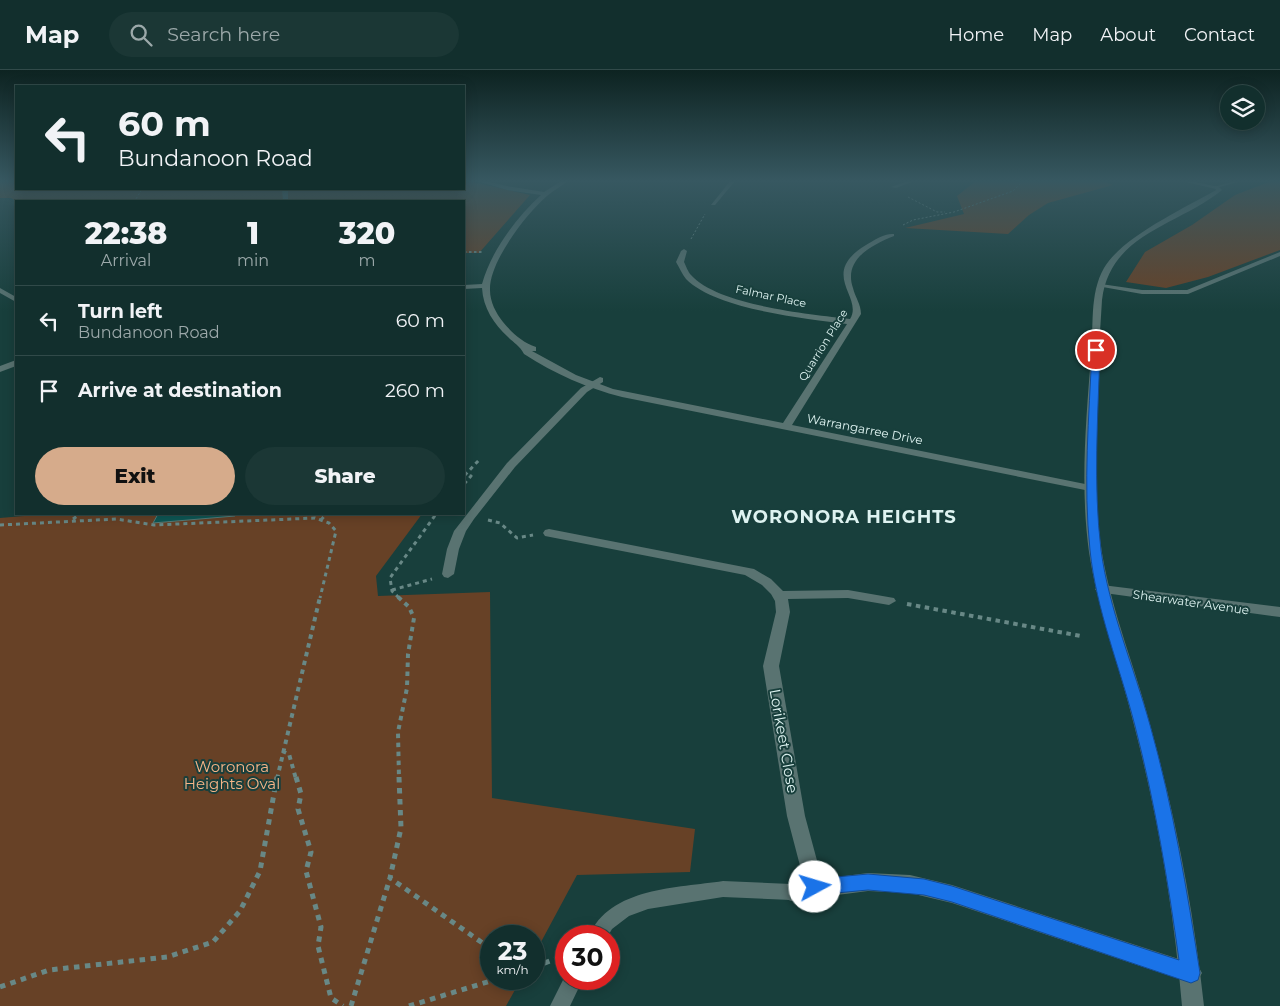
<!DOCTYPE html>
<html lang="en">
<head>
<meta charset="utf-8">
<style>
	:root { --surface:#122f2d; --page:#1b3735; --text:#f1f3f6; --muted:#9ca9aa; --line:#314a49; --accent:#d6ab8b }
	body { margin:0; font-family:Montserrat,sans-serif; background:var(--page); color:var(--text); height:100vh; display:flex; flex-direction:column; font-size:19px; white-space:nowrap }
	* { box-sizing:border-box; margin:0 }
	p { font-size:16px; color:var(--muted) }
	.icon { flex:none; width:28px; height:28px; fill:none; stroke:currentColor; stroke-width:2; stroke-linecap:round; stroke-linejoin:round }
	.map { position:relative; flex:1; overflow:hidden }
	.details { position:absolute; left:15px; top:130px; width:450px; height:315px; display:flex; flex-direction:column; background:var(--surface); border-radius:0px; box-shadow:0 2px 12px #0003,0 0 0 1px var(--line) }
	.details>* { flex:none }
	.banner { position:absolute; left:15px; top:15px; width:450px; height:105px; border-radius:0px; box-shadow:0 2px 12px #0003,0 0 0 1px var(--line); background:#122f2d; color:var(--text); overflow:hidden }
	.controls { position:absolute; left:1220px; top:15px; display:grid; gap:10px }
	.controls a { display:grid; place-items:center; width:45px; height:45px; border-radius:50%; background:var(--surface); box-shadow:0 2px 12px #0003,0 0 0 1px var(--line); font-size:25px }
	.speed { position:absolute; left:480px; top:855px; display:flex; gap:10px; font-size:25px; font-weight:700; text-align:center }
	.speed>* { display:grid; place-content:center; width:65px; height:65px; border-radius:50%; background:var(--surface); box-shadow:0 2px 12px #0003,0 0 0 1px var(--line); line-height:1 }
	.speed small { font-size:12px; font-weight:400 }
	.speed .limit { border:8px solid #d22; background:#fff; color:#111 }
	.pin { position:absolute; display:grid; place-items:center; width:42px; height:42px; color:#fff; margin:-21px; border:2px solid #fff; border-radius:50%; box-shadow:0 1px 5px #0007 }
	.me { position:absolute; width:55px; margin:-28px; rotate:84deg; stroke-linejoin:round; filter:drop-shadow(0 0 4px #0008) }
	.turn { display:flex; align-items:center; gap:18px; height:105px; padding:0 20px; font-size:22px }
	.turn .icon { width:65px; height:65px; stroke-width:2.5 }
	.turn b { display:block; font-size:35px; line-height:42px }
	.eta { display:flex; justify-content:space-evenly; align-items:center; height:85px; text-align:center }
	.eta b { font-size:30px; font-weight:800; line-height:35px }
	.primary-button { display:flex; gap:10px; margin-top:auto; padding:10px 20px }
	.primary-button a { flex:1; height:58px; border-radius:30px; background:var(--accent); color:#111; font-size:20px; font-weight:800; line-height:58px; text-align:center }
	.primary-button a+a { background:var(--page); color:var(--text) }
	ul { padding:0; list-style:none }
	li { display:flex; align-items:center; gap:15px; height:70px; padding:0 20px; border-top:1px solid var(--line) }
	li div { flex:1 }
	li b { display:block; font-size:19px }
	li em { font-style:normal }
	header { display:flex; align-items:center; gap:30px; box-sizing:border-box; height:70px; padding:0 25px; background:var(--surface); border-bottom:1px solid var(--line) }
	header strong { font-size:24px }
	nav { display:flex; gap:28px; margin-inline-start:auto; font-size:18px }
	.search { width:350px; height:45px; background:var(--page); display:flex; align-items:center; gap:12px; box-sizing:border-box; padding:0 18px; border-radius:28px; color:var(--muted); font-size:19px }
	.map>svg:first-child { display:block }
	.green { fill:#674126 }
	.building { fill:#0e5855; stroke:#567d7a }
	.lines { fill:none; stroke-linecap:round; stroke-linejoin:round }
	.path-far4 { stroke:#688886; stroke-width:1; stroke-dasharray:2 2; stroke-linecap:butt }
	.path-far3 { stroke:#688886; stroke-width:2; stroke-dasharray:2.5 2.5; stroke-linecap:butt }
	.path-far2 { stroke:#688886; stroke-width:3; stroke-dasharray:4 4; stroke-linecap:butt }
	.path-far1 { stroke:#688886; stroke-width:4; stroke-dasharray:4.5 4.5; stroke-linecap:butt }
	.path { stroke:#688886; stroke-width:5; stroke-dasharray:5.5 5.5; stroke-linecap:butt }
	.service { fill:#597371; fill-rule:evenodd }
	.minor { fill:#597371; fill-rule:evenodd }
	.tertiary { fill:#597371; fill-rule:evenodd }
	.route { fill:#1a73e8; stroke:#114b97 }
	.labels { text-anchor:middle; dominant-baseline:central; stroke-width:4; stroke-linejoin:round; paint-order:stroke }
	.far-street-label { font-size:11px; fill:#def3f1; stroke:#183f3c }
	.street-label { font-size:12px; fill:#def3f1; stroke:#183f3c }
	.near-street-label { font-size:15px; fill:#def3f1; stroke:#183f3c }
	.near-park-label { font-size:15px; fill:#f7b588; stroke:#183f3c }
	.district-label { font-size:18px; font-weight:bold; letter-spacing:1px; fill:#def3f1; stroke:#183f3c }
</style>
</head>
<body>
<header>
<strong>Map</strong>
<div class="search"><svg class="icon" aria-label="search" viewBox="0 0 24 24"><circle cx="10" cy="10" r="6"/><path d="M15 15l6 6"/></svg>Search here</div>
<nav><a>Home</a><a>Map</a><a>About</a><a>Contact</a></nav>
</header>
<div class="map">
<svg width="1280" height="936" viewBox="0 0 1280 936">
	<rect width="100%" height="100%" fill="#183f3c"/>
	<path class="green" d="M0,110H16V119H464V110L530,125L479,183H464V131H16L11,128H0Z
		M977,110H1099L1113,115L1048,133L1029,145L1008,164L905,158L964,144L957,126Z
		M1274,110H1280V180L1208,207L1166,218L1126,212L1145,182L1192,155L1235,125Z
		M48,444H422L376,506L378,526L490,522L492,728L695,759L690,802L577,805L534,885V866H491V909H521L506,936H0V448Z"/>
	<path class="building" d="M158,444H236L235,446L153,453Z"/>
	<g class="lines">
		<path class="path-far4" d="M908,127L937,142H945
			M139,131L136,129L142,119
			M903,155L913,150L954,142L1013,121L1024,110
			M691,169L705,144"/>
		<path class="path-far3" d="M464,182H483"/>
		<path class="path-far2" d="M464,414L471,406L465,405L479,390
			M73,449L80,444
			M321,450L326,444
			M488,450L500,453L517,468L533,465
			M0,455L116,449L154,455L315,448L329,453L336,461L320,528
			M392,520L432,509
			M399,528L392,521L390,508L436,444"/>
		<path class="path-far1" d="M398,527L409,537L414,548L408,584L407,618L398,662L399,709
			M907,534L1081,566
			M282,681L289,684L296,709
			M277,709L320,527"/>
		<path class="path" d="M296,707L301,724L298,739L311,782L306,801L321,857L318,876L331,928L343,936
			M399,707L401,758L390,808L491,879
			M534,897L566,885
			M0,917L49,900L167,887L213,872L240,841L260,801L277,707
			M351,936L390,808
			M409,936L497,909"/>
		<path class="service" d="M1239,110H1245L1216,118L1214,117Z
			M282,119H288V131H283Z
			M600,307L603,308V312L587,322L515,397L474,449L466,461L459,479L454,504L448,508L444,507L442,504L447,479L454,461L507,393L581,318Z
			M723,811L791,814L797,816L800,822L797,828L791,830L723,827L648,839L629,846L612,859L608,866H589C610,817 678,818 723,811Z
			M566,904V909H583L570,936H550Z"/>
		<path class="minor" d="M474,110H481L507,116L544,122L563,110H569C562,116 554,120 547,126C526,144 489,192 490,220C490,232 496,243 503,252C512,263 523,273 536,277V281H532L576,305L613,319L783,353L847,254C804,248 717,240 686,209C682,204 679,197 676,192L681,181L684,179L687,181L684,192C686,196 688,202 691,205C719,236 810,244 850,249C864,227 818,204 866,175C874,170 885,163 894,164V166C872,175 843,189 853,218C855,227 861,234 861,244L792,355L1090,415L1096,418L1090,421L622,327C587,318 555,304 524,284C520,276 514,273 508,267C494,254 483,238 482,218L464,219V215L482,214C491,181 516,148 541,125L507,120Z
			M731,110H736L715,135H711Z
			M910,110H917L896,118L891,117Z
			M1177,110H1186L1219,117L1216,119Z
			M1280,182V186L1188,224H1142L1097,216L1101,214L1142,220H1187Z
			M0,218L16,227V232L0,223Z
			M16,290V296L0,302V296Z
			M549,459L754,499L771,509L783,521L848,520L894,528L896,531L889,535L848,528L788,529L790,542L779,596L805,746L822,809L868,803L910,805L952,815L1191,893L1198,896L1202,903L1198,910L1191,913L952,833L910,823L868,821L791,831L784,828L781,822L784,816L804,811L787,746L763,596L776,542L775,531L771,524L762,515L745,505L545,466L543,463L545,460Z
			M1102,515L1280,537V547L1097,522L1095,519Z"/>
		<path class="tertiary" d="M1214,116H1218L1222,120C1178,156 1110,163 1102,230C1097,313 1089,400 1102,483C1112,543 1136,599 1151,658C1176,749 1194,842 1204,936H1182C1174,841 1158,747 1134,655C1120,597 1098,541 1089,482C1080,417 1086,351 1091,286C1094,258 1089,224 1104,198C1122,167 1183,139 1216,120Z"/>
	</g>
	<linearGradient id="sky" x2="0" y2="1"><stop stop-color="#0d2321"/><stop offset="0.46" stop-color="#375861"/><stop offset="1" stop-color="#375861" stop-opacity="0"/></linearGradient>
	<rect width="1280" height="241" fill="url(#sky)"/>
	<path class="route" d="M1096,278L1100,280C1098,347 1093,414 1101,480C1109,540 1134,597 1150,655C1173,737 1187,820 1200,903L1198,910L1191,913L952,832L924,825L868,820L815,825L809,823L806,817L809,812L815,809L868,804L924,809L952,816L1179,890C1168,811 1155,733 1135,656C1120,597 1096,540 1090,480C1083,414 1089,347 1092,280Z"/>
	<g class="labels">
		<g class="far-street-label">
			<text transform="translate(771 226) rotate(12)">Falmar Place</text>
			<text transform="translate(823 275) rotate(-58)">Quarrion Place</text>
		</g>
		<g class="street-label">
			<text transform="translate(865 359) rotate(11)">Warrangarree Drive</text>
			<text transform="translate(1191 532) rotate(8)">Shearwater Avenue</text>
		</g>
		<g class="near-street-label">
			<text transform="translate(784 671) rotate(80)">Lorikeet Close</text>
		</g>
		<g class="near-park-label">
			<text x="232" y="696">Woronora<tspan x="232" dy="17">Heights Oval</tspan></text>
		</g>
		<g class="district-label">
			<text x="844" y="447">WORONORA HEIGHTS</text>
		</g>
	</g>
</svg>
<div class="controls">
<a><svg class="icon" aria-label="layers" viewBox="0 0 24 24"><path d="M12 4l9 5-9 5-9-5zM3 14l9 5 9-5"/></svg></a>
</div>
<div class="speed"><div>23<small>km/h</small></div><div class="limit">30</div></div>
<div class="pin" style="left:1096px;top:280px;background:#d93025"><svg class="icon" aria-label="arrive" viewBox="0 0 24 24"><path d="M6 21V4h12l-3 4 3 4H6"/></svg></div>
<svg class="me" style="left:815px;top:817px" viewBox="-20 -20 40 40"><circle r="19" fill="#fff"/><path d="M0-13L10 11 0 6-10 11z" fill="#1a73e8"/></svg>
<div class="banner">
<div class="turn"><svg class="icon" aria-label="left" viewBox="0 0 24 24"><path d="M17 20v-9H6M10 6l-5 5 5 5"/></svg><div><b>60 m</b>Bundanoon Road</div></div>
</div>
<section class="details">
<div class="eta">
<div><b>22:38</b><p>Arrival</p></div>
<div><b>1</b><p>min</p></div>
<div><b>320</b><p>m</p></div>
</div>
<ul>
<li><svg class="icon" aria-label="left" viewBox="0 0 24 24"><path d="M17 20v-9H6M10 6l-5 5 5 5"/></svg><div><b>Turn left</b><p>Bundanoon Road</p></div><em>60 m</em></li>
<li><svg class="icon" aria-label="arrive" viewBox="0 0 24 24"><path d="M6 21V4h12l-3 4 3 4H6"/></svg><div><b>Arrive at destination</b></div><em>260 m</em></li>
</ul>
<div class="primary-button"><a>Exit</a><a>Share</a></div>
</section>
</div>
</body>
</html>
